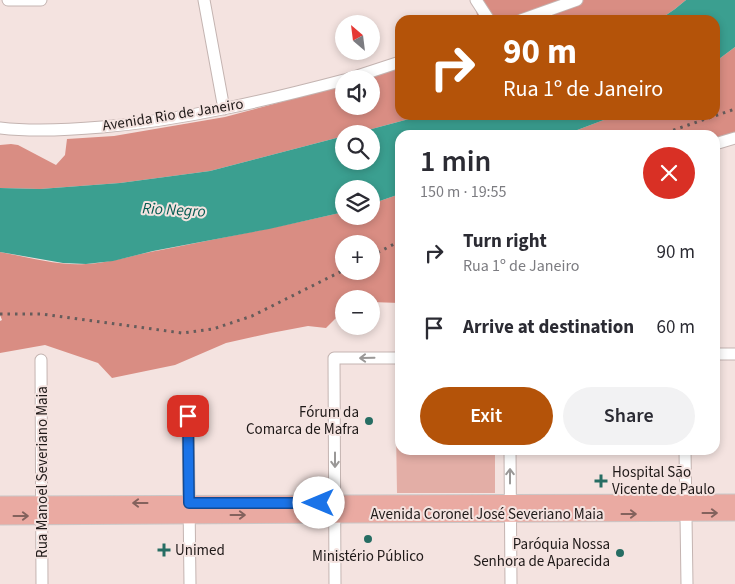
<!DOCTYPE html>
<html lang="en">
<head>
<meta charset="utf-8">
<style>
	:root { --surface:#fff; --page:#f2f2f3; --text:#2b2b33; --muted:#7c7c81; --accent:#b45309 }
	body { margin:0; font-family:"Source Sans 3",sans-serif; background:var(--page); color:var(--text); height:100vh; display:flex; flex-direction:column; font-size:19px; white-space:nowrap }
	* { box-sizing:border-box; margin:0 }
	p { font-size:16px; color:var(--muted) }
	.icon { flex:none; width:28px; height:28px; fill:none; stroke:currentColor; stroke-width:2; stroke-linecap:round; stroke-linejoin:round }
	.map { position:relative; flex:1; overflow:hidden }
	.panel { position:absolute; left:395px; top:130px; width:325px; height:325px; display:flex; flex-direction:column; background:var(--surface); border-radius:15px; box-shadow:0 2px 8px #0003 }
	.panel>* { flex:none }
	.banner { position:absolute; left:395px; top:15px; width:325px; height:105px; border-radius:15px; box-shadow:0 2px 8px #0003; background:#b45309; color:#fff; overflow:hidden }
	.needle { width:32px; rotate:332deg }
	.buttons { position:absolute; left:335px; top:15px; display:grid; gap:10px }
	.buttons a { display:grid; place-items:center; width:45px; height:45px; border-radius:50%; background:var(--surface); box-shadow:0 2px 8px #0003; font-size:25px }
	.pin { position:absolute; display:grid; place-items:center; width:42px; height:42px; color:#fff; margin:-21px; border-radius:10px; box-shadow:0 2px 8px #0006 }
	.me { position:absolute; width:55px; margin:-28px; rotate:270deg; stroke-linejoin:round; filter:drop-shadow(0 0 4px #0008) }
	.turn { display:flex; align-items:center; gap:18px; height:105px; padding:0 25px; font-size:22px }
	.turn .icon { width:65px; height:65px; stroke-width:2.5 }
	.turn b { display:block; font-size:35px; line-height:42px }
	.round { display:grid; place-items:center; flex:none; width:52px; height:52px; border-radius:26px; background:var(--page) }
	.overview { display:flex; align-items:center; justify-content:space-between; height:85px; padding:0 25px }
	h1 { font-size:30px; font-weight:600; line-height:38px }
	.primary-button { display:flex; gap:10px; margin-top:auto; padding:10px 25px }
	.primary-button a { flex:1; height:58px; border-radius:30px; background:var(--accent); color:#fff; font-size:20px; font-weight:600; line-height:58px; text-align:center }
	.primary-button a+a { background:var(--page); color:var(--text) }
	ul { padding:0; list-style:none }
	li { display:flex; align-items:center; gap:15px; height:75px; padding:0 25px }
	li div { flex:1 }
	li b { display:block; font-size:19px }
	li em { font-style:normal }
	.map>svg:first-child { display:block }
	.green { fill:#e3aea6 }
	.forest { fill:#d98d83; fill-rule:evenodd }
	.water { fill:#3b9f90 }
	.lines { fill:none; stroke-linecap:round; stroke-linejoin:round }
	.minor-casing { stroke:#c4b4b1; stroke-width:13 }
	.major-casing { stroke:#c9c8c8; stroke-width:17 }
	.minor { stroke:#fff; stroke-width:11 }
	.major { stroke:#eaaaa2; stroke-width:15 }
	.rail { stroke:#665c5b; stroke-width:3; stroke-dasharray:2.5 5; stroke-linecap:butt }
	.oneway { stroke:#9a9897 }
	.oneway2 { stroke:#84625d }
	.route-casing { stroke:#114b97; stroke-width:12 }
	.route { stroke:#1a73e8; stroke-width:9 }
	.poi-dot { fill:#266d63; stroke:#f4e3e0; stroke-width:2 }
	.labels { text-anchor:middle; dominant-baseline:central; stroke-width:4; stroke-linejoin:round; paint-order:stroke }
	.street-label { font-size:15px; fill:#1f1918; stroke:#f4e3e0 }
	.poi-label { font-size:15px; fill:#1f1918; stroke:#f4e3e0; text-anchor:end }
	.water-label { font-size:16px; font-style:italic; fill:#055c52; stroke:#f4e3e0 }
</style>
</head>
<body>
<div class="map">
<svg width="735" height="584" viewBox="0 0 735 584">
	<rect width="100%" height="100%" fill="#f4e3e0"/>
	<path class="green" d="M395,368H400V450H495V493H397Z"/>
	<path class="forest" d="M474,0H686L675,9L659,20H478Z
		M735,47V132L715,139V135H564L617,115H715V62Z
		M400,68V115H424L353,134H344V136L210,171L120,183L40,189L0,188V145L11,144L18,145L56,165L65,155L67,139L114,136L225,117L344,85V106H371V79H366Z
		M400,194V303L371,302V299H344V310L326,328L308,326L271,333L226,343L175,365L112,378L98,363L45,345L0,353V321L2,320L0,315V252C28,257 58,266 86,264C112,263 136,254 161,250C222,238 283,226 344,212V216H371V204ZM344,244H371V271H344Z"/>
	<path class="water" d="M686,0H735V47L715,62V20H659L675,9Z
		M424,115H617L564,135H400V194L371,204V189H344V212L269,229L153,251L113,261L86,264L63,263L0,252V188L40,189L120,183L210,171L344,136V161H371V134H353Z"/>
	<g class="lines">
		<g class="minor-casing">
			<path id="minor" d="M8,0H41
				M204,0L224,109
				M476,0L489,20
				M521,20L577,0
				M348,79L400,62
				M0,128C34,132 68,130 102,127C184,120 264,101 344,80
				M715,144L735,138
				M715,354H735
				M41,360L42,584
				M188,416L190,584
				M510,450L511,584
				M685,450L687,584
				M335,584L334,358H400"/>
		</g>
		<g class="major-casing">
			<path id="major" d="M0,504L735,502
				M0,517L735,513"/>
		</g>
		<use href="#minor" class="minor"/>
		<use href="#major" class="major"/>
		<path class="rail" d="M659,135L735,109
			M371,256L400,241
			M0,314H42L182,333L213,329L252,316L344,270"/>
	</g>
	<defs><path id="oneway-shaft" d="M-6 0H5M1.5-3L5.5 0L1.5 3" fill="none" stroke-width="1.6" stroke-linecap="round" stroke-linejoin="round" transform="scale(1.25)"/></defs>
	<g class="oneway">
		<use href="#oneway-shaft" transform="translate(367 358) rotate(179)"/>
		<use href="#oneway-shaft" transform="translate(335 460) rotate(90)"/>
		<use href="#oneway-shaft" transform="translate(510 476) rotate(-90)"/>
	</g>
	<g class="oneway2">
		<use href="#oneway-shaft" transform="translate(140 503) rotate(180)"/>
		<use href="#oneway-shaft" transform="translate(710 513)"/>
		<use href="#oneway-shaft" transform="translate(629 514)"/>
		<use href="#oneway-shaft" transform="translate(238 515)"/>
		<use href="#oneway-shaft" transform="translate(21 516)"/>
	</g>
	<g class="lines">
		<g class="route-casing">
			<path id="route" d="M188,416L189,503H319"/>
		</g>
		<use href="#route" class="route"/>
	</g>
	<g class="poi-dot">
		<circle cx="369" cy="421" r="5"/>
		<path d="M598.5 473.5h5v5h5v5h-5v5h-5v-5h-5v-5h5z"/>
		<circle cx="368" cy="539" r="5"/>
		<path d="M161.5 542.5h5v5h5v5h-5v5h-5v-5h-5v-5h5z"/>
		<circle cx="620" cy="553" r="5"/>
	</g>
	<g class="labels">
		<g class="street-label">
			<text transform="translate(173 115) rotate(-9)">Avenida Rio de Janeiro</text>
			<text transform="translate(42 472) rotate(-90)">Rua Manoel Severiano Maia</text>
			<text x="487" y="514">Avenida Coronel José Severiano Maia</text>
		</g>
		<g class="poi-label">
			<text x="359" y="412">Fórum da<tspan x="359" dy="17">Comarca de Mafra</tspan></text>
			<text x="612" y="472" text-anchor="start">Hospital São<tspan x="612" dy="17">Vicente de Paulo</tspan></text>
			<text x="610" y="544">Paróquia Nossa<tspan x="610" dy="17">Senhora de Aparecida</tspan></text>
			<text x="175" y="550" text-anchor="start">Unimed</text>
			<text x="368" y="556" text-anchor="middle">Ministério Público</text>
		</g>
		<g class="water-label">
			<text transform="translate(174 210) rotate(3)">Rio Negro</text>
		</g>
	</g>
</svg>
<div class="buttons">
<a><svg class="needle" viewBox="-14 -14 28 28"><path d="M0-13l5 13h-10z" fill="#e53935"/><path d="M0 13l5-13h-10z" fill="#7c7c81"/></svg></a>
<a><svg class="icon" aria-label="sound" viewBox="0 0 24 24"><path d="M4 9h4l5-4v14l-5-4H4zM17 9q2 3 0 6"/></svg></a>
<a><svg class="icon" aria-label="search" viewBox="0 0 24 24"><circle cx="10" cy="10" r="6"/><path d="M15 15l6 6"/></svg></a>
<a><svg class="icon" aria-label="layers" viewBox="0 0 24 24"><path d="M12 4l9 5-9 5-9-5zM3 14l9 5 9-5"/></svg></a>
<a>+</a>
<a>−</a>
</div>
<div class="pin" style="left:188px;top:416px;background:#d93025"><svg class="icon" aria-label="arrive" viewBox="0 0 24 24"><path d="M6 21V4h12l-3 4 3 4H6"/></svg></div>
<svg class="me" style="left:319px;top:503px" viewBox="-20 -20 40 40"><circle r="19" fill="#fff"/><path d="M0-13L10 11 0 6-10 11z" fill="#1a73e8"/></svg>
<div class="banner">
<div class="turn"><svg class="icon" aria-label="right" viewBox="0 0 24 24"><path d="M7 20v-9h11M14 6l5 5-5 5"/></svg><div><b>90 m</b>Rua 1º de Janeiro</div></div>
</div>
<section class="panel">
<div class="overview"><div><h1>1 min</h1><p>150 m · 19:55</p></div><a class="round" style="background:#d93025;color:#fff"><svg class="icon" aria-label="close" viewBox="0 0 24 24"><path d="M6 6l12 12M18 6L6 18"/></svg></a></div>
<ul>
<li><svg class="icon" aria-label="right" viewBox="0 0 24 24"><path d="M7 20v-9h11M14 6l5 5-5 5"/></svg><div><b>Turn right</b><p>Rua 1º de Janeiro</p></div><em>90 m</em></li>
<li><svg class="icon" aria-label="arrive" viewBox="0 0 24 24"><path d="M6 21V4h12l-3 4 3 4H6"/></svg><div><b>Arrive at destination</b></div><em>60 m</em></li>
</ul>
<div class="primary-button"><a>Exit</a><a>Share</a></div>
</section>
</div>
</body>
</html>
